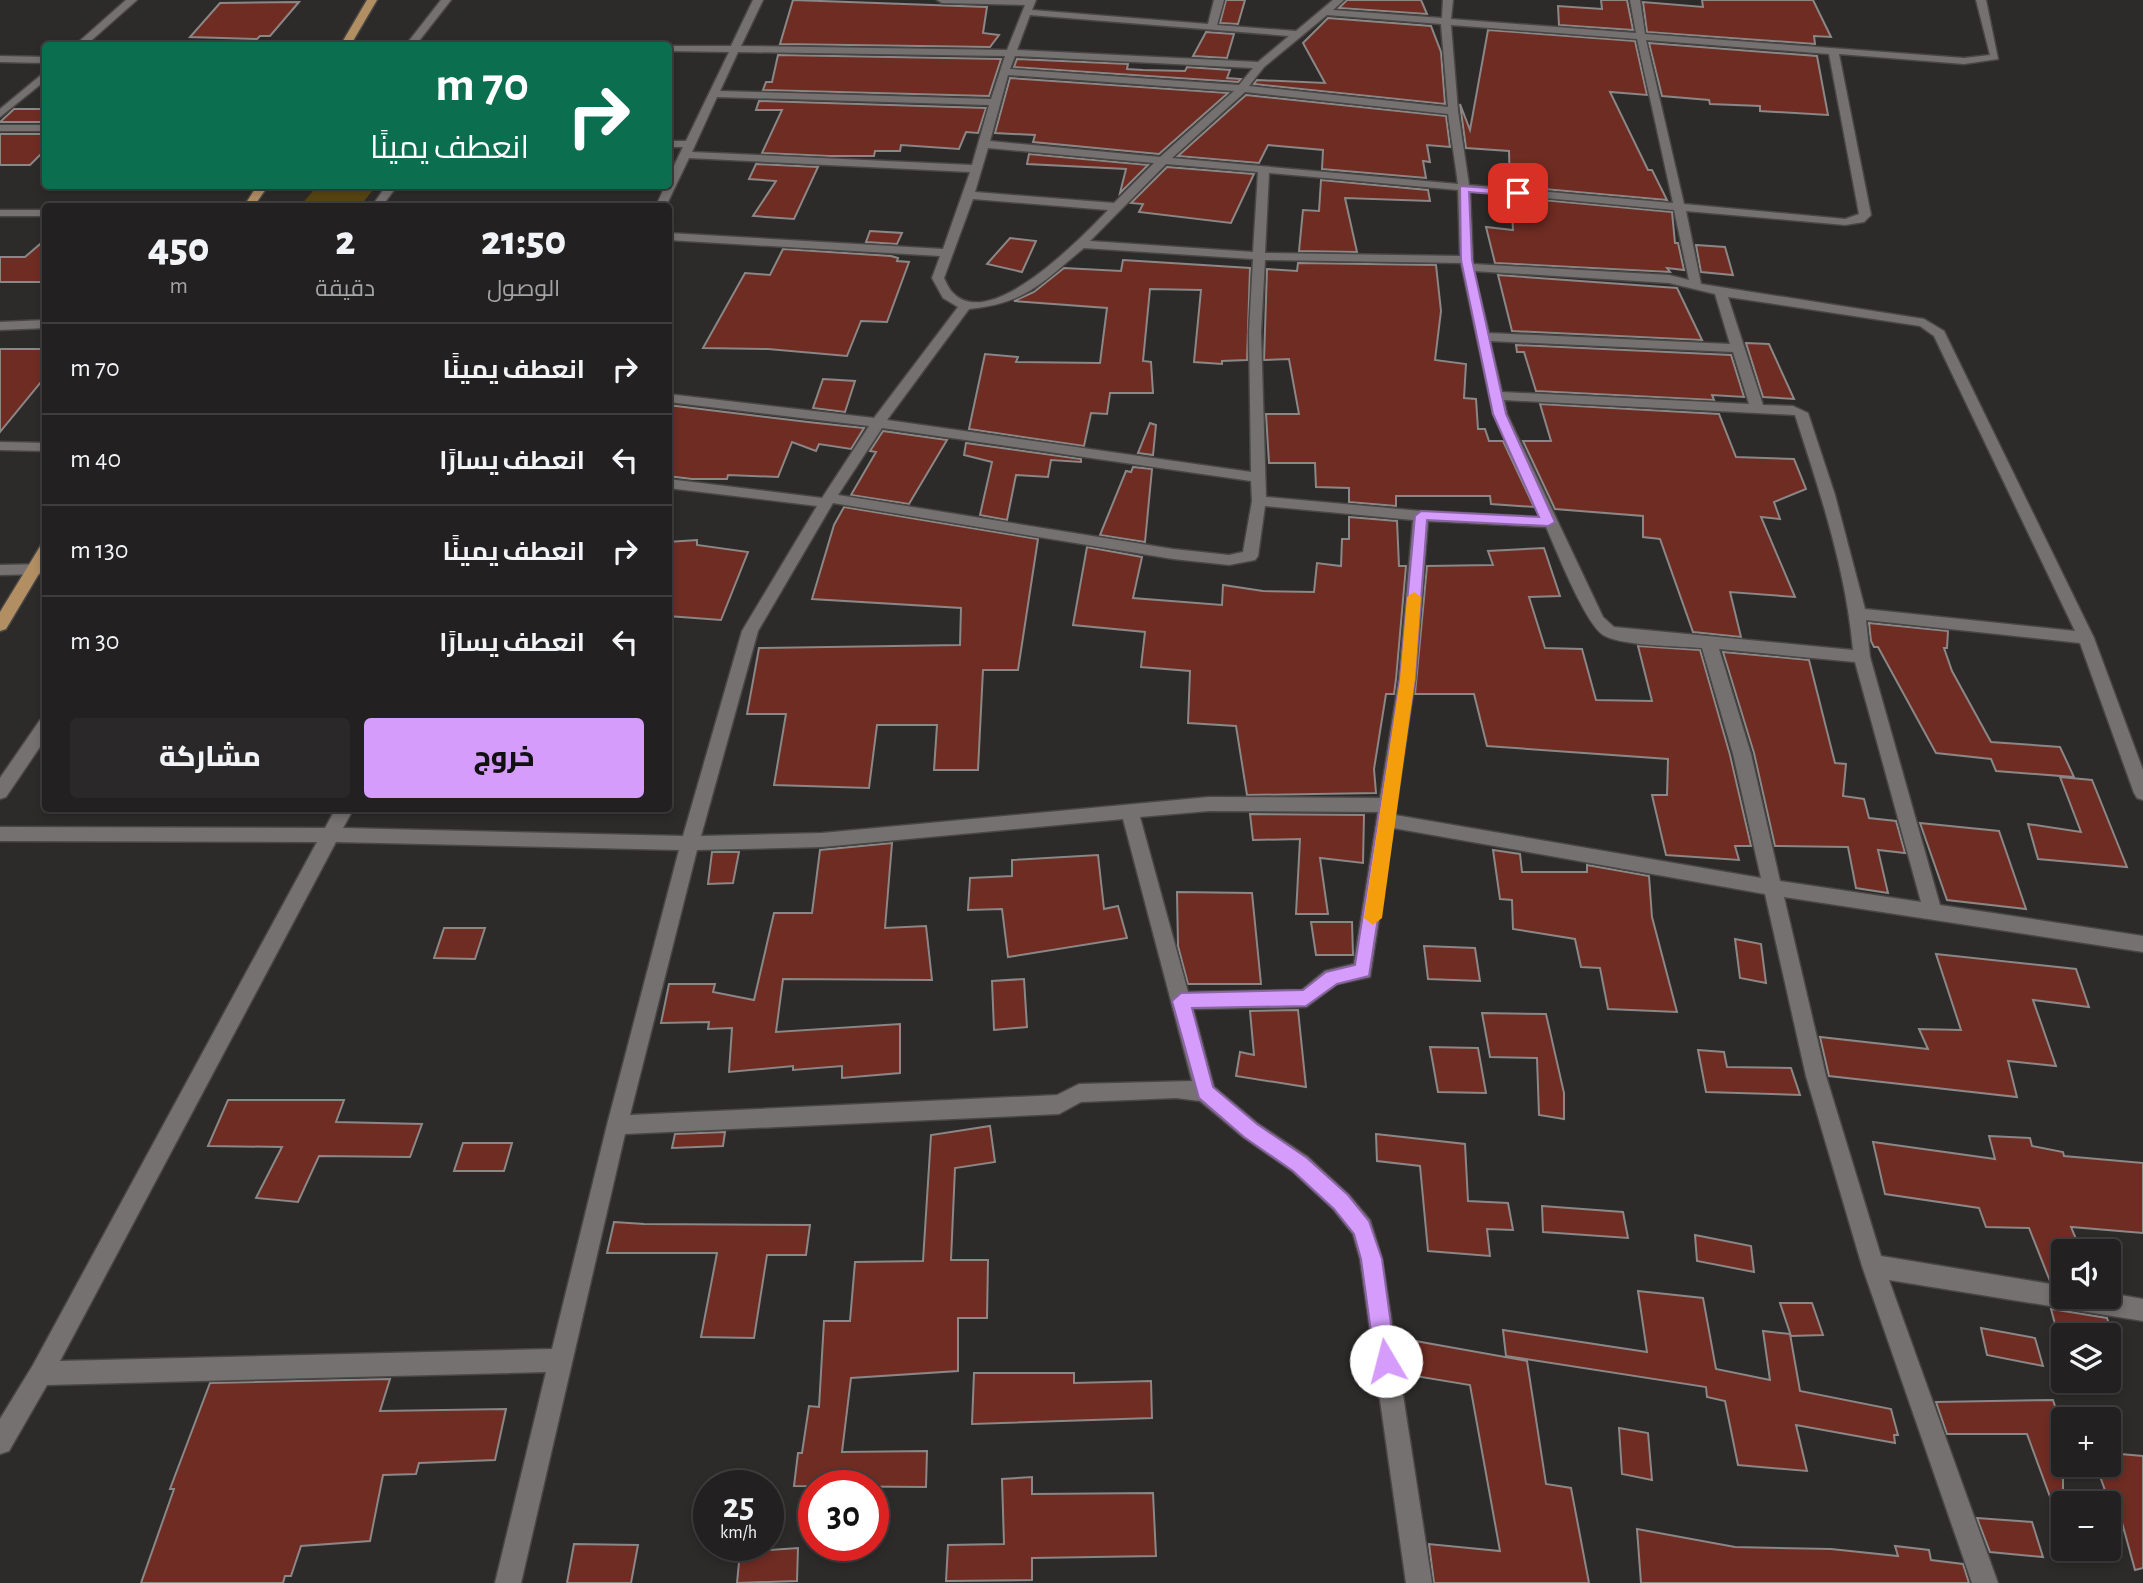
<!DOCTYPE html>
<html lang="ar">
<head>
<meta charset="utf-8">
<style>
	:root { --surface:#222020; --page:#2a2829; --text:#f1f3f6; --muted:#a2a3a5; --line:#3f3e3e; --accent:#d59cfb }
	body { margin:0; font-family:"Alegreya Sans",Cairo,sans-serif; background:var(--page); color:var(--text); direction:rtl; height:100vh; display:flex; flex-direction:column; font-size:26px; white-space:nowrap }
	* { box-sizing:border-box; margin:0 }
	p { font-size:23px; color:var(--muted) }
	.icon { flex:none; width:38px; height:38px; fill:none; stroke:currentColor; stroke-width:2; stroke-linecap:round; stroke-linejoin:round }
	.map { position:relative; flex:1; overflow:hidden; direction:ltr }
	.panel { position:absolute; left:42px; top:203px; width:630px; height:609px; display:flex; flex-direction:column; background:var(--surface); border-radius:7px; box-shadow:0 4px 10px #0003,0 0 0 2px var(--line); direction:rtl }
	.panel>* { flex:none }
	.hud { position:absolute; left:42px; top:42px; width:630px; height:147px; border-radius:7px; box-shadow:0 4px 10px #0003,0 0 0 2px var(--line); direction:rtl; background:#0b6e4f; color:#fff; overflow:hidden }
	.buttons { position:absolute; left:2051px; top:1239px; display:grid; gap:14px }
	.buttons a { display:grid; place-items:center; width:70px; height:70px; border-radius:7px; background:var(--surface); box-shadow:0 4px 10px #0003,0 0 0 2px var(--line); font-size:35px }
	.speed { position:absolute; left:693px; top:1470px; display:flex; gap:14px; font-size:35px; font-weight:700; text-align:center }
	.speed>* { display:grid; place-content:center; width:91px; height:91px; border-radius:50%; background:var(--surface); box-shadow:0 4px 10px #0003,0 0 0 2px var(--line); line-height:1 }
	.speed small { font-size:18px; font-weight:400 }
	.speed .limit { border:10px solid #d22; background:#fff; color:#111 }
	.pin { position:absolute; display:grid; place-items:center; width:60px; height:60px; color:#fff; margin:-30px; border-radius:14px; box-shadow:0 4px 10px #0006 }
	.me { position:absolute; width:77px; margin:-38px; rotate:352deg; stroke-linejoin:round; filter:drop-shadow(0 0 5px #0008) }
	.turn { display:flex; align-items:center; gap:24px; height:147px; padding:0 28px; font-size:32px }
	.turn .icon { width:91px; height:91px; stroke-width:2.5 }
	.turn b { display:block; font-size:49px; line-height:60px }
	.eta { display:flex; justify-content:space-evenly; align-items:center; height:119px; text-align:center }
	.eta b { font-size:42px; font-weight:800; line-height:49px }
	.cta { display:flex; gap:14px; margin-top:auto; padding:14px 28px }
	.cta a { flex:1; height:80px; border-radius:7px; background:var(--accent); color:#111; font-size:28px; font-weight:800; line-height:80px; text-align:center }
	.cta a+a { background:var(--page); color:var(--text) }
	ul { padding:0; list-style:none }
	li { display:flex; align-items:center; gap:21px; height:91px; padding:0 28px; border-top:2px solid var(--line) }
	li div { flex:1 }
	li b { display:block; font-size:26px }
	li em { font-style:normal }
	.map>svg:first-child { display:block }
	.green { fill:#574512 }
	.building { fill:#6f2c23; stroke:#8a8786; stroke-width:2 }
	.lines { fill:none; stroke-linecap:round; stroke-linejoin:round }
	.street-casing { stroke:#494745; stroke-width:3 }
	.primary-casing { stroke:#494745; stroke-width:3 }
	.street { fill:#747170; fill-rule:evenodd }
	.primary { fill:#b28e63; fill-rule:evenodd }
	.route { fill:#d59cfb; stroke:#8a65a3; stroke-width:2 }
	.slow { fill:#f59e0b }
</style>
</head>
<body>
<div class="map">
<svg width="2143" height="1583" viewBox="0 0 2143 1583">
	<rect width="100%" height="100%" fill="#2d2b2a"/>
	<path class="green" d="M317,186H376L361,205L302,204Z"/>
	<path class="building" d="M793,0L987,7L983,33L999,35L990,47L780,44Z
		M1226,0H1245L1238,24L1220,23Z
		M1347,0H1421L1427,14L1339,8Z
		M1601,0H1627L1633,30L1559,25L1558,6L1602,9Z
		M1702,0H1813L1831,37L1814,36L1815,44L1647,32L1643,2L1703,7Z
		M299,2L270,36H260L257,39L190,37L220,3Z
		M1328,18L1431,26L1441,52L1445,104L1254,84L1257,80L1325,83L1303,43Z
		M1488,30L1635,41L1647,95L1610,92L1648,170H1652L1667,200L1510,186L1509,151L1466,148L1460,104L1470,130Z
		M1206,32L1234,34L1227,58L1193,56Z
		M1649,43L1817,56L1828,115L1760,111V106L1710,104L1709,100L1662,96Z
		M778,55L1001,59L989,96L763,90L766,82H772Z
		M1017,59L1128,64L1127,69L1143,70L1185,71L1187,67L1230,70L1227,78L1241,79L1238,82L1014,67Z
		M1010,78L1228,93L1159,154L1033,142L1035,135L995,133Z
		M1246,95L1446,116L1450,147L1427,145L1430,162L1423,161L1426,178L1322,169L1323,150L1268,145L1259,163L1178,156Z
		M759,101L986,108L978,133L966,132L959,149L901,145L900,151H875L874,156H829L762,153L782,110H756Z
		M14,109H46V122H0Z
		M0,134H46V149L30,165H0Z
		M1029,154L1148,165L1120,193L1126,169L1027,164Z
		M756,164L818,167L794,219L753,216L776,181L749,179Z
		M1167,167L1254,174L1231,223L1139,212L1143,204L1131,203Z
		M1321,180L1428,190L1430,201L1345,198L1357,252L1299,251L1303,210L1319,211Z
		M1511,197L1672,212L1675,243H1678L1684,270L1667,268L1670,272L1495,263L1486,227L1513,230Z
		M870,231L902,233L897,244L866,242Z
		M1010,238L1036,241L1022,272L987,264Z
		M46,239V282H0V257H25Z
		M1696,245L1725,247L1733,275L1701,272Z
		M783,249L891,256L898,258L897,261L909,262L887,322L861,321L847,356L768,349L703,348L745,273L770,275Z
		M1123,260L1250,268L1247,360L1222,361V364L1194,362L1201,290L1150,289L1143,361L1151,362L1153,393H1110L1107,414L1091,413L1084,446L969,429L985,354L1018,357L1016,362L1100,363L1107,308L1014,301L1034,292L1064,268L1121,271Z
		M1298,263L1436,265L1441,311L1435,360L1466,364L1464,398L1476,399L1478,429H1485L1489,441H1503L1534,507L1491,504L1490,496H1396V506L1349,502V488L1316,487L1315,463H1269L1266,414H1299L1289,359L1264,360L1267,269L1297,271Z
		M1498,275L1677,288L1702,340L1512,331Z
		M1746,343L1769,344L1794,399L1763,397Z
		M1516,345L1731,355L1744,397L1712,395L1714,400L1536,391L1524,352H1517Z
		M0,349H46V376L0,432Z
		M823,379L855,381L845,412L813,408Z
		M1540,404L1719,414L1736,457L1794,459L1806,489L1774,502L1780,519L1761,517L1795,597L1730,592L1741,637L1693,632L1660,539L1643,537V516L1555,509L1523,441H1551Z
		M668,405L808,422L864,428L851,449L819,444L816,451L792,442L778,477L728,475L727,479H692L668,476Z
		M1150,423L1156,425L1153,455L1138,453Z
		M883,431L947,440L909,504L851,495L876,452L870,451Z
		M966,443L1081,459V462L1051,460L1048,477L1016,475L1007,520L980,515L992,462L964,455Z
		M1133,467L1152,469L1145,542L1100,535L1126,471L1131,472Z
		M844,507L1038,539L1018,670H983L978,770H934L937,725H877L869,788L774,785L786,714H747L759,648L960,645L961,608L812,599L834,525Z
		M1349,517L1397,521L1399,566H1406L1396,679L1394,694H1386L1374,769L1376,793L1247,795L1236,726L1188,723L1190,671L1141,667L1145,632L1073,625L1087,547L1142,557L1133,598L1222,605L1223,585L1263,591L1314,592L1317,563L1341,566L1342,539H1349Z
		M697,540V545L748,552L721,620L668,616V542Z
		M1544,548L1560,596L1529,597L1545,648L1582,649L1596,700L1652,701L1638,646L1700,650L1730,755L1751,846H1735L1739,860L1666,855L1652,795H1667L1668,759L1487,746L1474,694H1415L1427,566L1493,565L1488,551Z
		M1869,623L1948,631L1947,648H1944L1952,671L1991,742L2060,747L2074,777L1996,771L1991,759L1936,753L1878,647H1874L1871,641Z
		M1723,652L1809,660L1835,763L1846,764L1843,796L1864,799L1869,818L1896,821L1905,853L1878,850L1888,893L1856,888L1848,847L1775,846L1754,753Z
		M2060,777L2092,780L2127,867L2038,859L2028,824L2081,832Z
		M1250,814L1364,815L1363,863L1320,858L1328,914H1296L1300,839L1253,840Z
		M1920,823L1999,831L2026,909L1947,900Z
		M892,843L885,928L926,926L932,980L783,979L776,1032L900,1024V1073L842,1078V1066L793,1070V1066L729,1072L732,1028L708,1029L709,1022L661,1023L669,984H715L713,992L754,1000L774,913H812L820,850Z
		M1493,850L1520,854L1522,872H1587V865L1649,876L1652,917L1677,1012L1608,1009L1600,968L1581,967L1575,939L1513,929L1512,900L1500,899Z
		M712,852H739L733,883L708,884Z
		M1098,855L1104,909L1118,906L1127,938L1008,957L1002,909L968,910L970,878L1012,876V860Z
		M1177,892L1252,893L1261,984H1188L1178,946Z
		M1311,922H1352L1353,955H1316Z
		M444,928H485L475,959L434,958Z
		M1735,939L1761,944L1766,983L1740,978Z
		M1424,946L1475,948L1480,981L1428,979Z
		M1936,954L2076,969L2089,1007L2033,1000L2056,1066L2008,1061L2017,1097L1829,1076L1820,1037L1928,1049L1919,1029L1961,1030Z
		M1024,979L1027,1027L994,1030L992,981Z
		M1298,1010L1306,1087L1236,1076L1240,1052L1254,1055L1250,1011Z
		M1482,1013L1546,1014L1564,1093V1119L1539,1115L1537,1058L1490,1057Z
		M1430,1047L1478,1048L1486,1093L1438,1092Z
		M1698,1050L1724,1052L1727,1067L1791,1068L1800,1095L1706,1092Z
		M228,1100H344L336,1122L422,1124L410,1157L319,1156L298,1202L256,1198L282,1147L208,1146Z
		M990,1126L995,1162L955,1168L951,1260H988L987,1318H958V1371L851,1378L842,1452L927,1451L926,1487L794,1486L798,1453H802L809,1406L819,1407L824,1321H850L855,1262L923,1261L931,1135Z
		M725,1132L723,1146L672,1148L675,1134Z
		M1376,1134L1465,1144L1468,1201L1508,1203L1513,1230L1487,1229L1490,1256L1428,1251L1420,1166L1377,1161Z
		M1989,1136L2030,1138L2032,1146L2063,1152L2064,1156L2143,1163V1233L2071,1227L2081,1251H2063V1283L2050,1281L2029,1228L1986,1227L1979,1208L1885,1194L1873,1142L1995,1159Z
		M463,1143H512L504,1171H454Z
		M1542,1206L1623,1212L1628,1238L1543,1232Z
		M614,1222L644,1224L810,1225L806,1255H767L754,1338L701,1337L717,1253H607Z
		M1695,1235L1751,1246L1754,1272L1697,1261Z
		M1638,1291L1703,1298L1716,1369L1770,1380L1763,1331L1790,1334L1800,1391L1891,1409L1898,1435H1894L1895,1443L1796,1425L1807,1471L1738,1465L1725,1401L1707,1397L1706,1387L1506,1356L1503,1330L1647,1352Z
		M1780,1303H1812L1823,1335L1791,1336Z
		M2051,1309L2107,1318L2112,1334L2055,1324Z
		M1981,1328L2035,1338L2043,1366L1987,1355Z
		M1410,1340L1527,1361L1546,1484L1571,1488L1589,1583H1434L1429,1544L1500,1551L1470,1385L1409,1375Z
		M974,1373H1074V1383L1151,1381L1152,1418L972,1424Z
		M390,1379L380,1411L506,1409L495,1460L419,1463L416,1474L383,1475L370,1541L301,1546L291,1576H285L283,1583H141L174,1489H170L210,1383Z
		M2053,1400L2063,1431V1523L2060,1524L2027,1434H1947L1936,1402Z
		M1619,1428L1648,1433L1652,1480L1622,1474Z
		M2109,1453L2143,1456V1568L2135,1570L2118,1508L2111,1507L2096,1465H2109Z
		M1032,1477V1494L1153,1493L1156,1556L1032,1558V1580L946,1581L948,1545L1004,1544L1002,1479Z
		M1977,1518L2032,1522L2043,1557L1990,1552Z
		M1637,1529L1735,1547L1831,1549L1898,1556L1895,1546L1929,1550L1931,1560L1963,1564L1969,1583H1641Z
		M574,1544L638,1545L631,1583H567Z
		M798,1548L797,1581L737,1583L740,1552Z"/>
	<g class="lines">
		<g class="street-casing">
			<path id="street" d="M126,0H137L85,46H74Z
				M441,0H451L415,46H405Z
				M753,0H763L741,46L1007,50L1025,5L942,3L937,0H1036L1032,10L1208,24L1214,0H1224L1217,25L1296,31L1333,0H1344L1333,10L1442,18L1443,0H1453L1451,19L1636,33L1630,0H1640L1645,34L1964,58L1990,55L1976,0H1986L1998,59L1964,64L1839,54L1871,215L1864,222L1845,225L1686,211L1701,284L1924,319L1944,331L2094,638L2143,770V800L2137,798L2134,793L2080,643L1866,620L1870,657L1940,905L2143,936V952L1784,897L1826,1076L1881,1256L2063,1286V1297H2109V1293L2143,1299V1321L1889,1280L1998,1583H1972L1862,1266L1806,1076L1765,894L1393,828L1370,977L1337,984L1306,1007L1193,1009L1214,1087L1257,1123L1308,1157L1349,1195L1370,1220L1382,1259L1432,1583H1406L1360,1259L1353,1234L1333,1209L1292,1171L1243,1137L1200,1101L1176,1098L1081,1102L1059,1114L625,1134L521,1583H495L546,1372L47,1385L9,1451L0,1454V1419L33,1365L317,842L0,841V827L325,828L336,808H354L343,828L683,836L742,631L817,506L668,488V479L822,498L869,426L668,402V394L874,418L958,307L943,298L932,278L940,256L668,240V233L943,249L970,172L689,158L666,206H656L665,186H668V178L683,147H668V141H686L729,52L668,51L666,46H731ZM1030,15L1289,36L1258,62L1017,50ZM1327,15L1441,24L1448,107L1249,86L1264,67ZM1451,25L1637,39L1673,203L1469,185L1458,111ZM1646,40L1829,54L1859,214L1845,219L1684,204ZM738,52L1005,56L991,99L720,91ZM1015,56L1253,68L1239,85L1010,69ZM1008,75L1234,91L1160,157L990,141ZM1245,92L1448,114L1458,184L1172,158ZM717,97L989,105L972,165L692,152ZM988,148L1154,163L1114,203L975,192ZM1166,164L1258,172L1253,252L1090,241ZM1269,173L1458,190L1460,256L1265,253ZM1470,191L1674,210L1689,280L1669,275L1473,264ZM973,199L1108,210C1083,236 990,334 952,292C949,289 946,282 944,278ZM1084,248L1253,259L1249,332L1251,472L887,420L969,309C1027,303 1041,283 1084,248ZM1265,260L1461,263L1493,414L1541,517L1421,511L1266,497L1261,332ZM1474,271L1669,283L1715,294L1730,344L1489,333ZM1728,297L1920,326L1934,336L2075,631L1865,609L1835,495L1808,413L1793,406L1763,405ZM1490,341L1733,352L1749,404L1502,392ZM1504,400L1795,415C1820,492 1846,570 1853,650L1614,627L1603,617L1507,414ZM882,428L1251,481L1252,501L1243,552L1229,555L1173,549L838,495ZM833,503L1173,559L1229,565L1255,560L1258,556L1265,506L1413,520L1399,679L1380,798L1209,797L822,833L701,836L758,631ZM1428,521L1546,527C1556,549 1586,627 1605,636C1624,646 1679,646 1702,648L1733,754L1761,878L1395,815L1415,679ZM1719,649L1855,662L1921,902L1780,881L1751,754ZM1209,811L1378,812L1354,964L1325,971L1302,990L1188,992L1140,817ZM1123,819L1192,1081L1079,1084L1057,1095L630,1115L697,850L822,847ZM336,842L679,850L607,1125L552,1349L60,1361Z
				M0,56L46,57V63L0,62Z
				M46,71V80L0,117V109Z
				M0,125H46V131H0Z
				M386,186H397L382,206H372Z
				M0,210H46V216H0Z
				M46,320V328L0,330V322Z
				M0,442L46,443V451L0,450Z
				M46,564V574L0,575V565Z
				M46,718V738L6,797L0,799V778L40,720Z"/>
		</g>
		<g class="primary-casing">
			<path id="primary" d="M367,0H377L350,46H340Z
				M257,186H268L254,206H244Z
				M46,544V562L6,629L0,631V612L41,545Z"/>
		</g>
		<use href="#street" class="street"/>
		<use href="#primary" class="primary"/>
	</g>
	<path class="route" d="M1460,186L1518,190L1523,193L1518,196L1469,192L1472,260L1506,414L1555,522L1548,526L1427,520L1415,679L1369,976L1337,984L1306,1006L1192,1008L1213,1087L1257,1124L1307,1158L1348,1195L1369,1221L1382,1259L1396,1361L1393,1368L1386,1371L1378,1368L1375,1361L1361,1259L1354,1234L1334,1209L1293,1171L1244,1137L1199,1098L1172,1001L1181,993L1303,990L1326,972L1355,965L1400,679L1415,516L1421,511L1539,517L1493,414L1461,260Z"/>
	<path class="slow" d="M1414,592L1421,597L1415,679L1382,918L1373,925L1364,918L1400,679L1407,597Z"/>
</svg>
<div class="buttons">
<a><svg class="icon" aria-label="sound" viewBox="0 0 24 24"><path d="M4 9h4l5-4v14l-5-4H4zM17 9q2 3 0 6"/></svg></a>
<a><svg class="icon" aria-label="layers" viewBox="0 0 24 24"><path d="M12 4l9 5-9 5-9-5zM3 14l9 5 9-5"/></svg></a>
<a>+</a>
<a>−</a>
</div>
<div class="speed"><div>25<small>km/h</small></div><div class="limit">30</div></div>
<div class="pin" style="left:1518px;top:193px;background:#d93025"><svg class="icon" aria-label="arrive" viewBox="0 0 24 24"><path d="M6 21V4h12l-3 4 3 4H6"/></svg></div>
<svg class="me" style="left:1386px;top:1361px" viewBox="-20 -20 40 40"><circle r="19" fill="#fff"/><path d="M0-13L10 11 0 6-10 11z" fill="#d59cfb"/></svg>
<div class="hud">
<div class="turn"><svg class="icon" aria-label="right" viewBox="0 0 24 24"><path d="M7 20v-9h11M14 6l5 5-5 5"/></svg><div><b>70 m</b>انعطف يمينًا</div></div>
</div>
<section class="panel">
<div class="eta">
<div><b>21:50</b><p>الوصول</p></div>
<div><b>2</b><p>دقيقة</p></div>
<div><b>450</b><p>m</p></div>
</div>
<ul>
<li><svg class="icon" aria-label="right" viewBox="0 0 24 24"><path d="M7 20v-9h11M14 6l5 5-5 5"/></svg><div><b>انعطف يمينًا</b></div><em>70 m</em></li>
<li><svg class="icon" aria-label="left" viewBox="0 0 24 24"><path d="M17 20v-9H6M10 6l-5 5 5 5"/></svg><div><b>انعطف يسارًا</b></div><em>40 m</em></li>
<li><svg class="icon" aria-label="right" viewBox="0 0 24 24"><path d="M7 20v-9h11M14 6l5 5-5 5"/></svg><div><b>انعطف يمينًا</b></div><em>130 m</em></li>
<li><svg class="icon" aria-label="left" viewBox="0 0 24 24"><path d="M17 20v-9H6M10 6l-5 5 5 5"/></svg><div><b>انعطف يسارًا</b></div><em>30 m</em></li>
</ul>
<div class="cta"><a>خروج</a><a>مشاركة</a></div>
</section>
</div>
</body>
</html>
